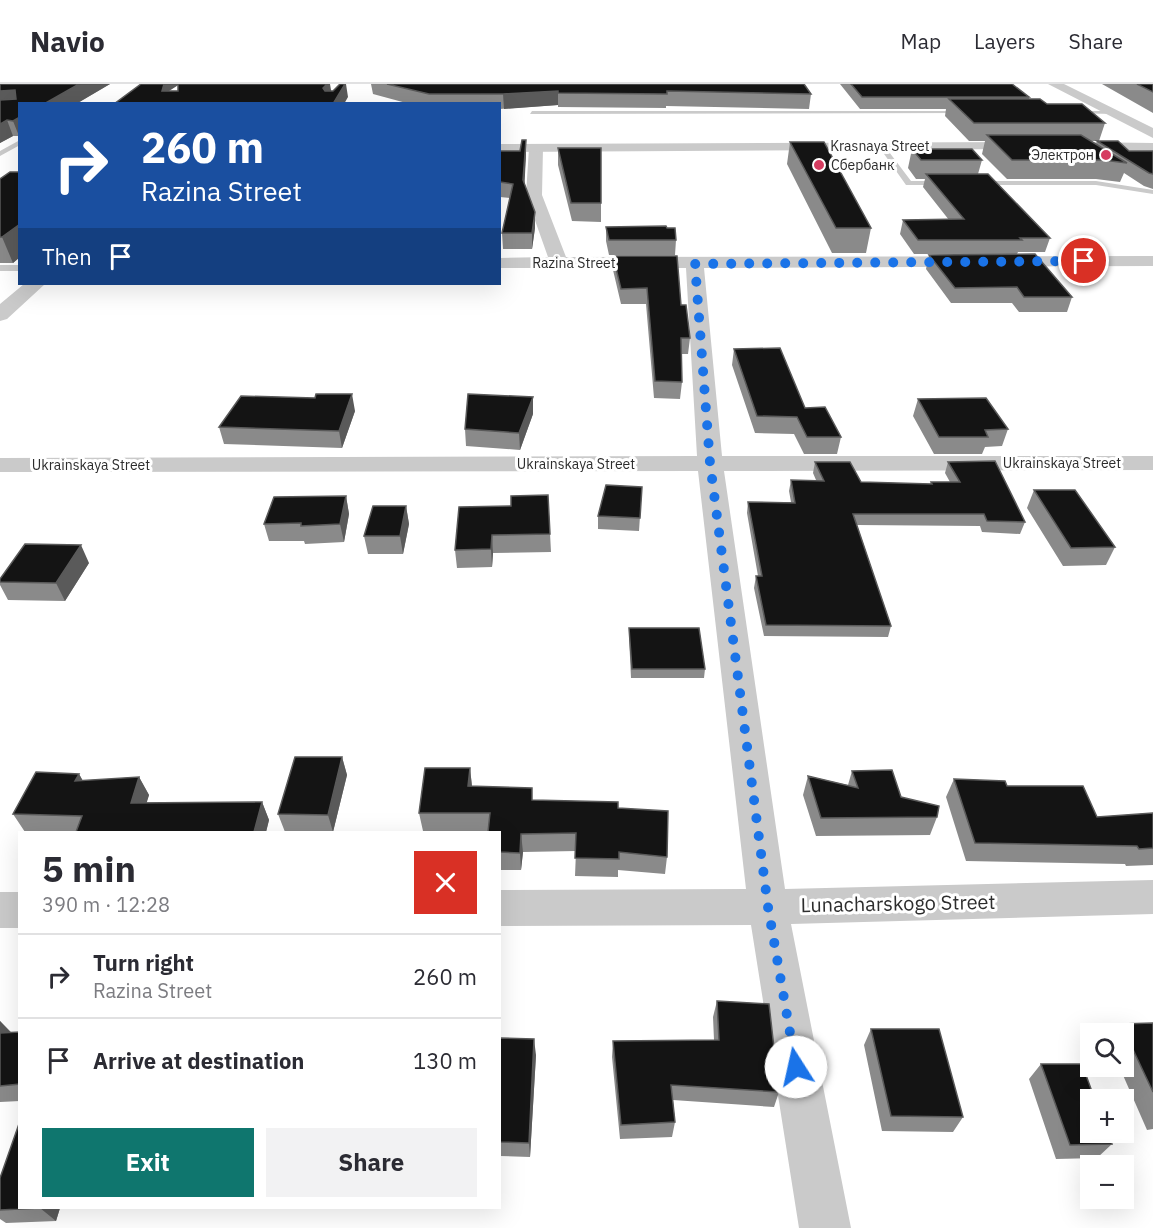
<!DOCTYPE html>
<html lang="en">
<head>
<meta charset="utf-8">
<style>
	:root { --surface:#fff; --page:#f2f2f3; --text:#2b2b33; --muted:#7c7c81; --line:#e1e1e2; --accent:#0f766e }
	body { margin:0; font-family:"IBM Plex Sans",sans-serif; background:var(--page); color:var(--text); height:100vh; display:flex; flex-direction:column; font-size:22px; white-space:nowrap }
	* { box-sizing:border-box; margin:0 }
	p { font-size:20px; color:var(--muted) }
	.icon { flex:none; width:33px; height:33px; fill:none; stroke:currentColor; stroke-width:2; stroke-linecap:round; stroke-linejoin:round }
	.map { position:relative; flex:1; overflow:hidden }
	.details { position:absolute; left:18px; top:747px; width:483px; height:378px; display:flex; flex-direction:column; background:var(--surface); border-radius:0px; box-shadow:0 6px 24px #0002 }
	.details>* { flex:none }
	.banner { position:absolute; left:18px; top:18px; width:483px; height:183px; border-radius:0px; box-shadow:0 6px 24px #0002; background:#1a4fa0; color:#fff; overflow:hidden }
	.fabs { position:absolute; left:1080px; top:939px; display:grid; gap:12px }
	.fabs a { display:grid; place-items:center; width:54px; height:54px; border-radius:0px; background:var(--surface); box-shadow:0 6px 24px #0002; font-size:30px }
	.pin { position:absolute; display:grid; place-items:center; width:51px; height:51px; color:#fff; margin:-26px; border:3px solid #fff; border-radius:50%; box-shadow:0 2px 6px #0007 }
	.me { position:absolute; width:66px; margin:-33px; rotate:350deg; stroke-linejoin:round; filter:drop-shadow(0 0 4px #0008) }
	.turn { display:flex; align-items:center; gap:21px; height:126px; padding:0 24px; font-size:27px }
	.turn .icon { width:78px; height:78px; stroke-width:2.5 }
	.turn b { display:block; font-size:42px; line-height:51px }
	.then { display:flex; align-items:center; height:57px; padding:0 24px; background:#0003; gap:12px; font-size:22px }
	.round { display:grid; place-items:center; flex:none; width:63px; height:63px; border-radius:0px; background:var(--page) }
	.overview { display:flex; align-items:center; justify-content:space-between; height:102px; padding:0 24px }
	h1 { font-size:36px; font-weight:700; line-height:45px }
	.action { display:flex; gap:12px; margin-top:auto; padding:12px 24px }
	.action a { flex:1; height:69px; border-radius:0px; background:var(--accent); color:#fff; font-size:24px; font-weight:700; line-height:69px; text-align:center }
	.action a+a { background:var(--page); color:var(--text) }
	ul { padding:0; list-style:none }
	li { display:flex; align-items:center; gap:18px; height:84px; padding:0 24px; border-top:2px solid var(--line) }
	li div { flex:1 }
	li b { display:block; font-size:22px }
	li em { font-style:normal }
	header { display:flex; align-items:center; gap:36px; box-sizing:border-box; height:84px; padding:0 30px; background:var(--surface); border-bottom:2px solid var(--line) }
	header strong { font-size:28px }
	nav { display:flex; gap:33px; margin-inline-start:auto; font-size:21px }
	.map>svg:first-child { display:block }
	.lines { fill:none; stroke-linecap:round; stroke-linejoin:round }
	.service { fill:#cacaca; fill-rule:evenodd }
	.minor { fill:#cacaca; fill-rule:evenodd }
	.tertiary { fill:#cacaca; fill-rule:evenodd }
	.wall { fill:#8a8a8a }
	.shaded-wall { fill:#5a5a5a }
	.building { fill:#141414; stroke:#5a5a5a; stroke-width:1.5 }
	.route { stroke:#1a73e8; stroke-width:10; stroke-dasharray:0 18 }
	.poi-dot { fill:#d63c60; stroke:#fff; stroke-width:2 }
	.labels { text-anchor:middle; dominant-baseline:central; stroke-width:6; stroke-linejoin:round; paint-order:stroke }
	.far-street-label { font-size:14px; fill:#2d2d2d; stroke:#fff }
	.far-poi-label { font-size:14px; fill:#2d2d2d; stroke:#fff; text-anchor:end }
	.near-street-label { font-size:20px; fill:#2d2d2d; stroke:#fff }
</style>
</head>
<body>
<header>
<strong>Navio</strong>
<nav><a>Map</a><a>Layers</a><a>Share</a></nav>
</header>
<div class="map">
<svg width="1153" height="1144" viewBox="0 0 1153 1144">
	<rect width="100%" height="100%" fill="#fff"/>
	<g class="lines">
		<path class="service" d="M532,27H966L969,29L530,30Z
			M1111,27L1113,30L1070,29L1073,27Z
			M20,56V61L0,72V67Z
			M877,60H883L911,97H945L949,99L945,101H906Z
			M977,97H1096L1153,106V110L1096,101H974Z
			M0,181H20V187H0Z"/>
		<path class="minor" d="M536,60L543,64L542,111L566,173L1153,172V182L704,184L722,372H1153V386L724,387L785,805L1153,796V830L791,840L851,1144H799L751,841L500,842V806L746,805L698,387L0,388V374L697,372L686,184H500V174L548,173L526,111L529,64Z
			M0,808H20V844H0Z"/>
		<path class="tertiary" d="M1048,0H1064L1153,44V54Z
			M1028,58L1033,59L1035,62L1033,65L500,68V60Z
			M1080,58L1153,59V67L1075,65L1073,62L1075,59Z
			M24,200H45L7,235L0,237V220Z"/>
	</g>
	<path class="wall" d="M0,0H110L76,20H20L19,52H13L0,59Z
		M371,0H804L811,10L809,25L666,22V24L558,23V21L500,25V20H410L373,10Z
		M840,0H1012L1029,13V15L1047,20L1105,39L1099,57H1090L1096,60L1097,57L1129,67H1153V105L1144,102L1124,89L1120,98L1096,95H1007L982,70L985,57H969L945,32L946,25H860Z
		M1102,0H1153V29Z
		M790,58L871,144L866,169H832L787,80Z
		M558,64L601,119V138L572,137L558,81Z
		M912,65L982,76L978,90L1050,154L1045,168H1018L1017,170H914L900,150L903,136H949L923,103L925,95H916L908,84Z
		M500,67L526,70L524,99L535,128V144L532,165H503L502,149L510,114L500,113Z
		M20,88V173L13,179H0V95Z
		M606,143L667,144L676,156L675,171H609L606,157Z
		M929,171L1072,213L1067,228H1019L1012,219H951L926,185Z
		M613,172L681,221L690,254L688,270H681L682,298L680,315L654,314L646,220H621L613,186Z
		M734,265L841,353L837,370H804L794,350L755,349L732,281Z
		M315,314L355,327L342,364L224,360L219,343Z
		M918,315L1008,345L1002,362L985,363L982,370H934L913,332Z
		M533,330L520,366L466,362L465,345Z
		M815,378L861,398L930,400L931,398H950L945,389L948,378L1025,438L1020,450L982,448L980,442L857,441L891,542L888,553L764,552L754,504L756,492H758L747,429L748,418H791L789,407L791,396H816L813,389Z
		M642,403L639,447L598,445V432Z
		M1034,406L1115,463L1106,481L1063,482L1027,424Z
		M548,411L551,468L493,469L492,483L457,484L455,466L511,422Z
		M346,412L349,430L344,458L305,460L304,457H269L264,440Z
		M406,422L409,440L403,470H368L364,452Z
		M89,479L65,517L8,516L0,501V495Z
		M629,544L705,585L704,594H631L629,553Z
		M342,673L347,691L333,748H285L278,730Z
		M470,684L472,702L533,716L618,724L667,773L665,790L618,786V793L575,792L576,767L523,768L521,786H500V748L488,747H423L419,729Z
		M852,687L937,733L930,751L816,752L803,711L808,692L848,701Z
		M79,690L83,697L139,693L149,711L146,719L262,718L269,736L266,748H25L13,730Z
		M954,695L1007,702L1097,733L1153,729V781L1126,782L1125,780L966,777L946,713Z
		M717,917L779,1008L774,1023L673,1016L675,1038L672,1053L620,1055L612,973L613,957L714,956L713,933Z
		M0,937L12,949L20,948V1017L0,1018Z
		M1153,939V1045L1147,1046L1119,982H1124V950H1113L1121,940Z
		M871,945L963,1033L953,1048L882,1047L864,961Z
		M500,954L536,971L530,1073L500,1072Z
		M1041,980L1112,1060L1097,1074L1056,1075L1029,995Z
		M0,1094L60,1124L56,1137L6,1139L0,1135Z"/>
	<path class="shaded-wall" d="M79,0H110L76,20H44Z
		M164,0H180L169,7H162Z
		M327,0H330L332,12L326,18L323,4Z
		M345,0H346L348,13L344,20H333Z
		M15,6L20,20L0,23V7Z
		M558,7V21L504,25L503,10Z
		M20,33V52H19L13,37Z
		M7,36L13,52L0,59V40Z
		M526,56V70L524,111L523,96Z
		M535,128V144L532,165V149Z
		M20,140V173L13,179L2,153Z
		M352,310L355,327L342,364L339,347Z
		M533,313V330L520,366L519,349Z
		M346,412L349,430L344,458L340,440Z
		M406,422L409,440L403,470L400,452Z
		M492,451L493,469L492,483L491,465Z
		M81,461L89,479L65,517L56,499Z
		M342,673L347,691L333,748L328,731Z
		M470,684L472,703L468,702Z
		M79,690L89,708L75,697Z
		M139,693L149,711L141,738L131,719Z
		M262,718L269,736L266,748H254Z
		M521,750L523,768L521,786L520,769Z
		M0,937L15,953L0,955Z
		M534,955L536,971L530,1073L529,1059Z
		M40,1124H60L56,1137Z"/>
	<path class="building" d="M0,0H79L44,20H20V33L13,37L7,36L0,40V16L16,15L15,6L0,7Z
		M141,0H164L162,7H178V0H327L323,4L325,7H333L340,0H345L333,20H114Z
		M387,0H804L811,10L667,7V10L558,9V7L503,10H429Z
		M851,0H1012L1029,13H862Z
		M1137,0H1153V8Z
		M949,15H1040L1047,20H1082L1105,39H974Z
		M987,51H1081L1127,79L1103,76H1012Z
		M522,56H526L523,96L535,128L532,149H502L513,100L500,98V67H520Z
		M1097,57H1118L1129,67H1153V90L1149,89Z
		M790,58H824L871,144H836Z
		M558,64H601V119H571Z
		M912,65H972L982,76H921Z
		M10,88H20V140L2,153H0V95Z
		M926,90H988L1050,154H1020L1022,156H918L903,136L964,135Z
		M666,142L667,144H675L676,156H609L606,143Z
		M1035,170L1072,213H1024L1017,203L955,204L929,171Z
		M613,172H677L681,221H686L690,254H681L682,298L655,297L647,204L621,205Z
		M780,264L805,324L825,323L841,353H807L797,333L757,332L734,265Z
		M316,310H352L339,347L219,343L241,312L315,314Z
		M468,310L533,313L519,349L465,345Z
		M986,314L1008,345L985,346L988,353H939L918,315Z
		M995,377L1025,438L987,437L984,430H853L891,542L766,541L756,492H762L748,418L795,419L791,396L824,397L815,378H850L861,398L932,400L931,398H960L948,378Z
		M606,401L642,403L640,434L598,432Z
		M1034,406H1075L1115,463L1071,464Z
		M548,411L550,450L492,451L491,465L455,466L459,423L511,422V412Z
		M346,412L340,440L301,442V439L264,440L274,413Z
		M373,422H406L400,452H364Z
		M25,460L81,461L56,499L0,498V495Z
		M629,544H699L705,585H632Z
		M295,673H342L328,731L278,730Z
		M425,684H470L468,702L532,704V716L618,718V724L668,727L667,773L619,768V775L575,774L576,749L521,750L520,769L500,768V748H488L490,729H419Z
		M892,686L901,713L939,722L937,733L821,734L808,692L858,704L852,687Z
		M36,688L79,690L75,697L139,693L131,719L262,718L254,748H76L82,732L13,730Z
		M954,695L1005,697L1007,702H1083L1097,733L1153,729V764L1139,765L1137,762L975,759Z
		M717,917L769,920L779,1008L671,1001L675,1038L621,1041L613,957L719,956Z
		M1153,939V1008L1121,940Z
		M871,945H939L963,1033L891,1032Z
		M20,948V1000L0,1002V949Z
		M500,954L534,955L529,1059L500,1058Z
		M1041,980H1082L1095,1016H1090V1048H1108L1112,1060L1070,1061Z
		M20,1037V1124H40L0,1126V1094Z"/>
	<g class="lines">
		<path class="route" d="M796,983L768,823L710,379L695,180L1084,177"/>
	</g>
	<g class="poi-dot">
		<circle cx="1106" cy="71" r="6"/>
		<circle cx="819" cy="81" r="6"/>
	</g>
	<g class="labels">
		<g class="far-street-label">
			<text x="880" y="62">Krasnaya Street</text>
			<text x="574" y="179">Razina Street</text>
			<text x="1062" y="379">Ukrainskaya Street</text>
			<text x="576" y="380">Ukrainskaya Street</text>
			<text x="91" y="381">Ukrainskaya Street</text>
		</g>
		<g class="far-poi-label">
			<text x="1094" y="71">Электрон</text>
			<text x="831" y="81" text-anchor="start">Сбербанк</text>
		</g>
		<g class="near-street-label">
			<text transform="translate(898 819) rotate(-1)">Lunacharskogo Street</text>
		</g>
	</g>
</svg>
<div class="fabs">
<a><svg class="icon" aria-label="search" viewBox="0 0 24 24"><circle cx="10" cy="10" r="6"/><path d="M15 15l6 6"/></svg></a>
<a>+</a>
<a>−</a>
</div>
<div class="pin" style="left:1084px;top:177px;background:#d93025"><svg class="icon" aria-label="arrive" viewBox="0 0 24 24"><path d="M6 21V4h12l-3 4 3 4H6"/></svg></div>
<svg class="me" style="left:796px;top:983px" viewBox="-20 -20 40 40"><circle r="19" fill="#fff"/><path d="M0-13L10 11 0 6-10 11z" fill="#1a73e8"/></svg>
<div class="banner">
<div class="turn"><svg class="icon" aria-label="right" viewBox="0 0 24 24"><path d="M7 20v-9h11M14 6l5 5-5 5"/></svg><div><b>260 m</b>Razina Street</div></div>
<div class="then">Then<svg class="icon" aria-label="arrive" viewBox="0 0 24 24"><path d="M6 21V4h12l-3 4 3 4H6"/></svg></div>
</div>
<section class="details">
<div class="overview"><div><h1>5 min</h1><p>390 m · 12:28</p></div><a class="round" style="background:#d93025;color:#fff"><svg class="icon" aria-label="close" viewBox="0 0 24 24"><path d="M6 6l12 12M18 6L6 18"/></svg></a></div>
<ul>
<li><svg class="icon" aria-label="right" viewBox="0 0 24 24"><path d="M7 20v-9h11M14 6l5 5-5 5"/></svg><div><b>Turn right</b><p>Razina Street</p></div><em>260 m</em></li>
<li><svg class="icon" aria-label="arrive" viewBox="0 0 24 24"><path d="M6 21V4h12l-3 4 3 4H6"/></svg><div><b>Arrive at destination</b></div><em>130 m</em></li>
</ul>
<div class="action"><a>Exit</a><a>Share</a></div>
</section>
</div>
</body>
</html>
